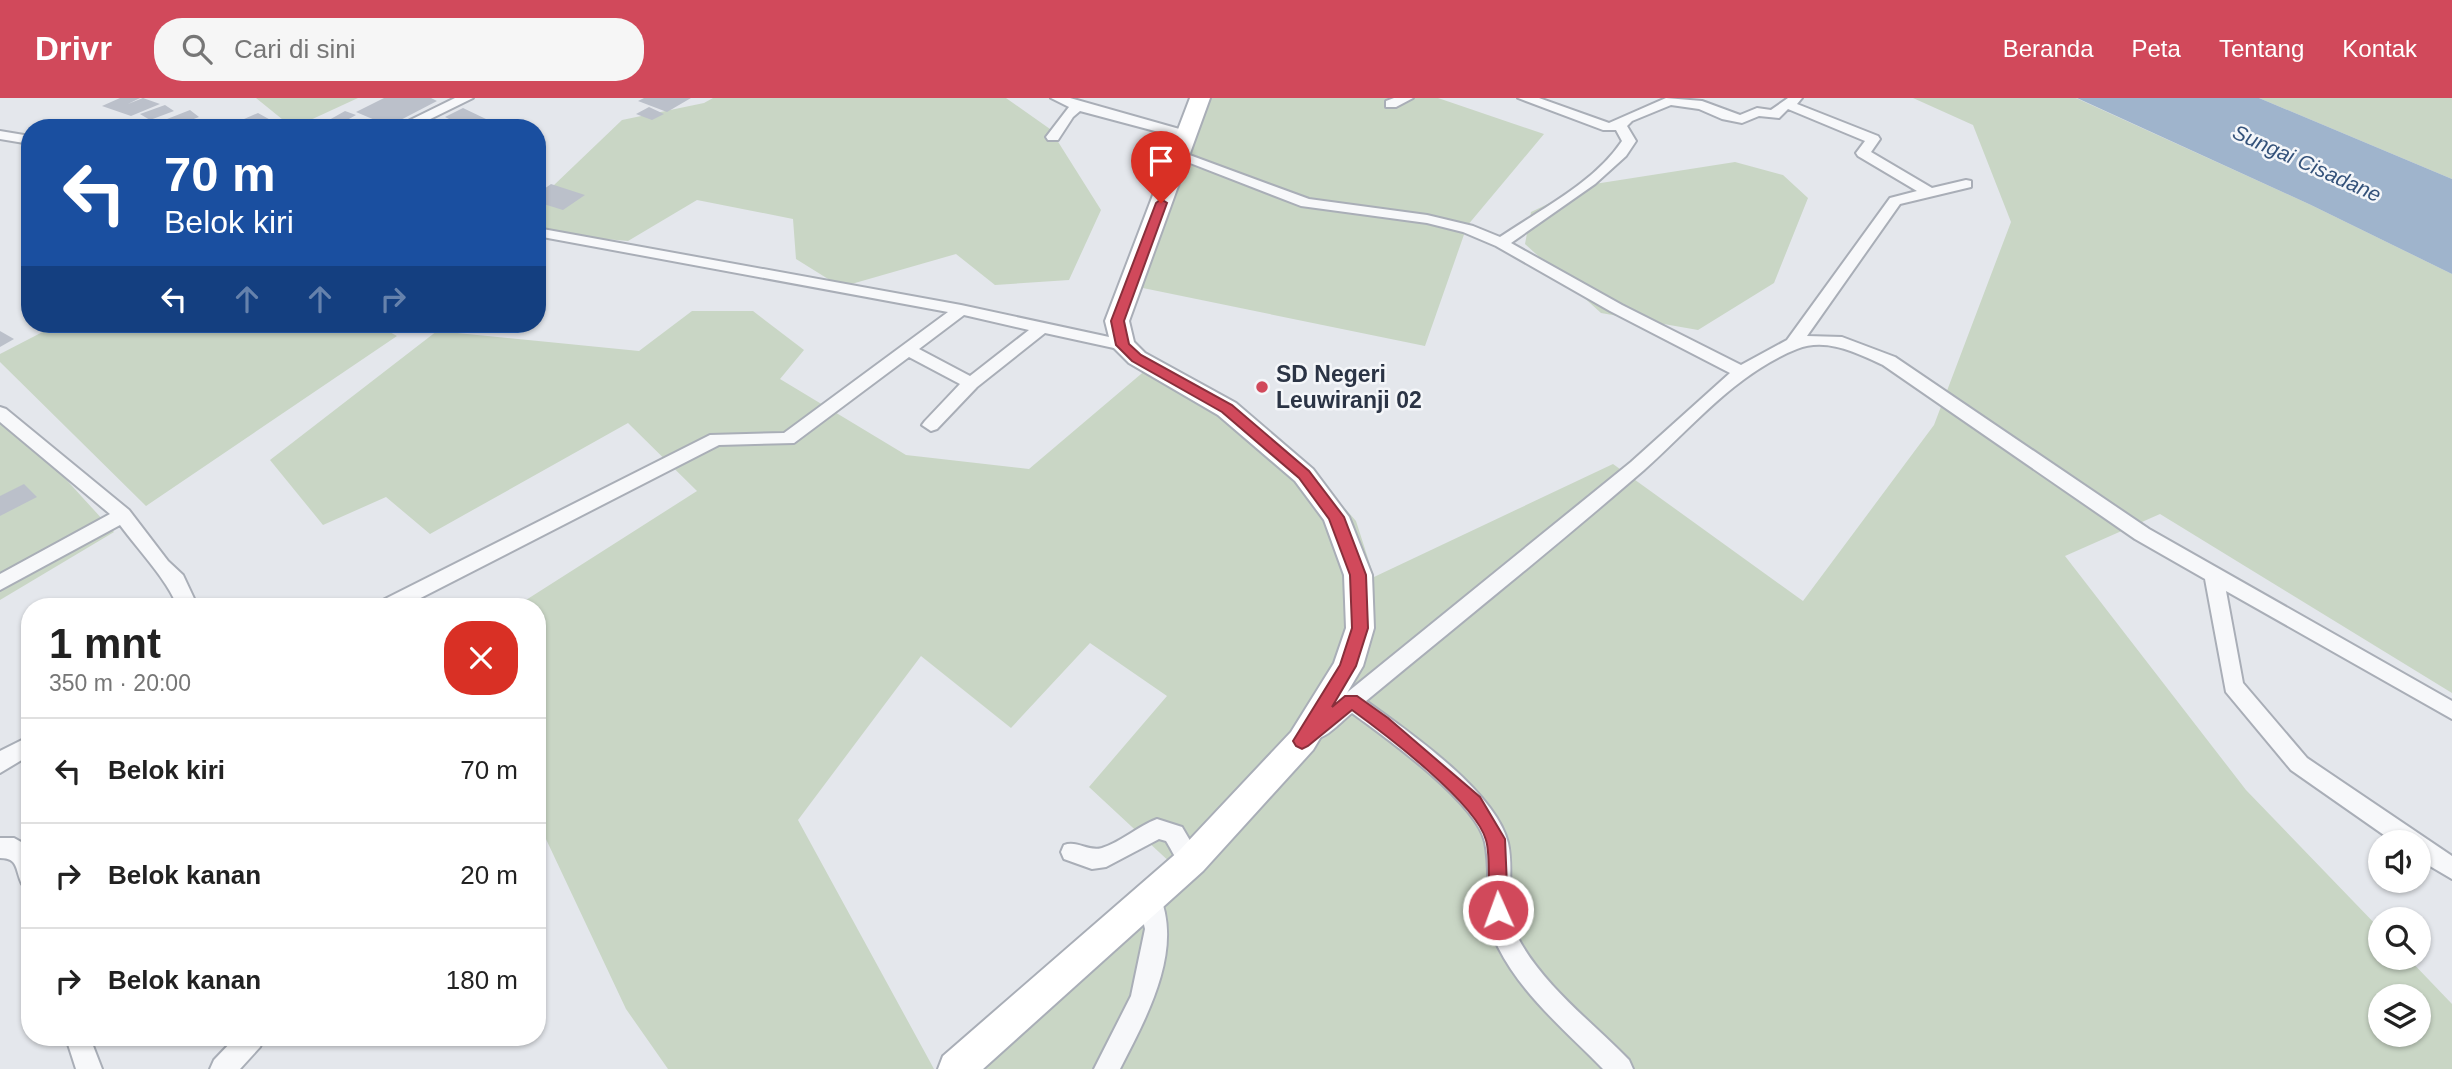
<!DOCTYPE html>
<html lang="id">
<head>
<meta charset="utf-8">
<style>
	:root { --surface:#fff; --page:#f6f6f6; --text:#222; --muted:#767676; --line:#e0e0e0; --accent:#d1495b }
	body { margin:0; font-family:Arial,sans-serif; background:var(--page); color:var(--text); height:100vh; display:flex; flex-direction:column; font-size:26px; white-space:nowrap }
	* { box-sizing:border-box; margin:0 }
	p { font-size:23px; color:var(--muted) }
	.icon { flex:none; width:38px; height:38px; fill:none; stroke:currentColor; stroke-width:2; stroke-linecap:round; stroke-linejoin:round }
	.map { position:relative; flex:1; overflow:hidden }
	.details { position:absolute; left:21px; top:500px; width:525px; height:448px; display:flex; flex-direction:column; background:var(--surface); border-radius:28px; box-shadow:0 2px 5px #0004 }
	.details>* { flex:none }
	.guide { position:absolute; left:21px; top:21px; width:525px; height:214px; border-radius:28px; box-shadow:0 2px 5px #0004; background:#1a4fa0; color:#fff; overflow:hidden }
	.buttons { position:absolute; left:2368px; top:732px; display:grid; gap:14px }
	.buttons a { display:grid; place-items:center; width:63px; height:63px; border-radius:50%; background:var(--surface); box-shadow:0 2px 5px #0004; font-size:35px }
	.pin { position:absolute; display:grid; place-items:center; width:60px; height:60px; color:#fff; margin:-72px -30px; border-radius:50% 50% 50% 0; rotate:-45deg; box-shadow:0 0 7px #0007 }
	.pin .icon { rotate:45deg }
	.me { position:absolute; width:77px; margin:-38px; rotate:358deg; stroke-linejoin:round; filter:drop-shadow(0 0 5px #0008) }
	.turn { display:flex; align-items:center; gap:24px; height:147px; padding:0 28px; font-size:32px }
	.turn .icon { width:91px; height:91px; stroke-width:2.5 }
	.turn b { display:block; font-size:49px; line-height:60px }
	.lanes { display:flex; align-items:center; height:66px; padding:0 28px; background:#0003; justify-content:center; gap:35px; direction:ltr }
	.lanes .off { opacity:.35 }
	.round { display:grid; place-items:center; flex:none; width:74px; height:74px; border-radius:28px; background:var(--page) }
	.overview { display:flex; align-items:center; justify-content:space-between; height:119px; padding:0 28px }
	h1 { font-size:42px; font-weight:800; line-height:52px }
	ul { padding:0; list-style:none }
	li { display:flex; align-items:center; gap:21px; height:105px; padding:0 28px; border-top:2px solid var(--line) }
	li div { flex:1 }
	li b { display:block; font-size:26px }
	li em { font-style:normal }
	header { display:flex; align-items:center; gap:42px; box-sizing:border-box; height:98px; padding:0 35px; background:var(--accent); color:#fff }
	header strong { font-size:33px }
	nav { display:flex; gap:38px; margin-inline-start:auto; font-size:24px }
	.search { width:490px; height:63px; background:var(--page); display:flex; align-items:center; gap:18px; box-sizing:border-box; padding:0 24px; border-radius:28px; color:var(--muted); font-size:26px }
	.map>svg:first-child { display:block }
	.green { fill:#c9d6c5; fill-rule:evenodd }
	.water { fill:#9fb4cc }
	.building { fill:#bbc0ca }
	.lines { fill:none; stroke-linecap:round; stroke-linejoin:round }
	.street-casing { stroke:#a9aeb7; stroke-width:4 }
	.secondary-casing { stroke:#a9aeb7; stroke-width:4 }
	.street { fill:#f7f8fa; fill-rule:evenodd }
	.secondary { fill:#fff; fill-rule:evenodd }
	.route { fill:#d1495b; stroke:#882f3b; stroke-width:2 }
	.poi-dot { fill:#d1495b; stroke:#f4f6f9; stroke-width:2.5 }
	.labels { text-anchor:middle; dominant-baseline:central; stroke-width:5; stroke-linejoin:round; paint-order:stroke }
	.far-water-label { font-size:21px; font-style:italic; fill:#34527a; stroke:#f4f6f9 }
	.poi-label { font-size:23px; font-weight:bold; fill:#2b3445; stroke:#f4f6f9; text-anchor:start }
</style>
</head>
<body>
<header>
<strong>Drivr</strong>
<div class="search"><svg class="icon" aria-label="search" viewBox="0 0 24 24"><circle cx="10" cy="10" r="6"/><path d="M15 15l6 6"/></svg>Cari di sini</div>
<nav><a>Beranda</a><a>Peta</a><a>Tentang</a><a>Kontak</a></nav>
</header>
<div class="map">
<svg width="2452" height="971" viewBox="0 0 2452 971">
	<rect width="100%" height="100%" fill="#e4e7ec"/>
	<path class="green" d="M256,0H358L293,30Z
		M713,0H1006L1050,31L1101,112L1069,182L995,187L956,156L841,189L796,161L793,121L697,102L628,143L537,135V121L553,88L622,22L704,5Z
		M1205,0H1438L1544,36L1467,128L1425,248L1138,189Z
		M1913,0H2076L2311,107L2452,176V595L2160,416L2065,458L2246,692L2380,831V859H2407L2452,906V971H958L1188,781L1089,689L1167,598L1090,545L1011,630L921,558L798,722L934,971H668L626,911L537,722V509H515L697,393L628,325L430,436L386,399L323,427L270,362L437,233L639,253L692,213H753L804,252L780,281L906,357L1029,371L1154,265L1298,357L1356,423L1374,479L1613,366L1803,503L1934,327L2011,124L1973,27ZM2380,898H2418V936H2380Z
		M2259,0H2452V81Z
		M1735,64L1783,77L1808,100L1774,185L1698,232L1601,215L1525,146L1531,114L1588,87Z
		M58,226H375L397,238L146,408L0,264V256Z
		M0,309L114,434L0,502Z"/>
	<path class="water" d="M2077,0H2259L2452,81V176L2311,107Z"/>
	<path class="building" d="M120,0H140L128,6L143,0L160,6L131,18L102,8Z
		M384,0H431L437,3L389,28L356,14Z
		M644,0H691L667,14L638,3Z
		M165,7L174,13L150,22L140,16Z
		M649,9L664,16L652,22L636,16Z
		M463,10L486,21L467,30L445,19Z
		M190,12L199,19L170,30H163L157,25Z
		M345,13L356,17L340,26L329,22Z
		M258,15L276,25L266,30H244L235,25Z
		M551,86L585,97L563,112L537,104V96Z
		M0,233L14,241L0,249Z
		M24,386L37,399L0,418V398Z"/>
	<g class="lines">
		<g class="street-casing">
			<path id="street" d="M455,0H473L412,30H394Z
				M1051,0H1070L1190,34L1192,37L1185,41L1080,13L1073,19L1058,42H1048L1046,39L1069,9Z
				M1394,0H1413L1396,9H1386V3Z
				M1518,0H1539L1609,25L1666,0L1702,3L1740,17L1757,10L1771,12L1788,0H1802L1797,6L1878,38L1880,41L1871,54L1932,90L1966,82L1971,83V89L1900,106L1807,238L1842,239L1895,259L2149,431L2452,603V621L2226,493L2243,585L2307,660L2452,758V781L2418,761V744H2394L2291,672L2226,594L2205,481L2135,441L1883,267C1857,255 1826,239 1797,251C1736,275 1692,329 1644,372C1553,451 1459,526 1366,603C1408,633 1496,694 1508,745C1515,775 1503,811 1518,840C1543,887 1592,924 1629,962L1633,971H1603C1566,933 1522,897 1498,849C1481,815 1493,780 1485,744C1476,704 1385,639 1352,615C1339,625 1323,646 1307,640L1303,634L1307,628L1344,597L1631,364L1730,275L1610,213L1496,148L1463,134L1427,125L1301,108L1172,58L1179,54L1184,55L1309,101L1427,117L1473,128L1500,139C1541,111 1594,85 1622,43L1616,32H1603ZM1671,7L1699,11L1722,21L1742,25L1759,18L1779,20L1788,11L1865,43L1856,55L1858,58L1917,93L1890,100L1787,242L1741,267L1622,207L1511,145L1595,86L1626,58L1636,43L1627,28L1632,23Z
				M0,33L30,38V46L0,41Z
				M537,130L961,207L1123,242L1131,247L1123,252L1045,235L977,289L937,331L931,333L922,327L925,323L960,286L909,259L794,345L719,347L403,509H376L379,504L710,337L784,335L948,214L537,138ZM964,217L1029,232L970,278L919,251Z
				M0,309L6,311L129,412L168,463L183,477L198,509H178C165,479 140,454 120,427L0,492V476L110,416L0,324Z
				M30,638V657L0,675V653Z
				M1157,721L1182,729L1202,763L1199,770C1181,777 1175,757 1166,743L1159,741L1106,769L1092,771L1064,761L1061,754L1064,747C1077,742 1088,754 1102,750C1121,744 1138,728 1157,721Z
				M0,740H14L30,749V789L22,786C15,772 19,760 0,760Z
				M1150,791L1158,794C1185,851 1146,920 1120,971H1094L1131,898L1145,831L1138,801L1142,794Z
				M66,940H90L102,971H76Z
				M235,940H264L260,949L240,971H210L214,962Z"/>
		</g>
		<g class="secondary-casing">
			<path id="secondary" d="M1190,0H1210L1129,223L1134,244L1145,255L1236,305L1313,371L1349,419L1372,477L1374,530L1363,568L1313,652L1203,773L983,971H938L943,958L1179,753L1291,634L1334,565L1346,530L1344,477L1324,422L1295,383L1218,317L1129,265L1111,247L1105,223Z"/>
		</g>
		<use href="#street" class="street"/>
		<use href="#secondary" class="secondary"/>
	</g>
	<path class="route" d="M1161,101L1167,105L1124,223L1129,246L1141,257L1232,307L1309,373L1344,419L1366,477L1368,530L1356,568L1332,609L1345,598H1357L1388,620L1480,699L1505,741L1508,812L1505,819L1498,821L1492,819L1489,812C1488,794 1491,758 1486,742C1476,705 1385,636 1352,612L1308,648L1302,651L1296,648L1293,643L1340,567L1352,530L1350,477L1329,421L1299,380L1222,314L1132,263L1116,247L1111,223L1156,105Z"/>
	<circle class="poi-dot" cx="1262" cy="289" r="7"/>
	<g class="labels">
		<g class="far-water-label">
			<text transform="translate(2307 65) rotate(24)">Sungai Cisadane</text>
		</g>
		<g class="poi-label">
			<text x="1276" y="276">SD Negeri<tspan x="1276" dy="26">Leuwiranji 02</tspan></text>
		</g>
	</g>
</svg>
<div class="buttons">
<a><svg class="icon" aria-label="sound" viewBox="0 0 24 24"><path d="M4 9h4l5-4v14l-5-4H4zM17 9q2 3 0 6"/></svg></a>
<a><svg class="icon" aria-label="search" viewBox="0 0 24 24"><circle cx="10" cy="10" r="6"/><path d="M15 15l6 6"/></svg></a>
<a><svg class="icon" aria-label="layers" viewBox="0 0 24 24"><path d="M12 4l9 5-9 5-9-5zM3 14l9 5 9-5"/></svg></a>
</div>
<div class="pin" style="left:1161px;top:105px;background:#d93025"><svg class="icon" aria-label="arrive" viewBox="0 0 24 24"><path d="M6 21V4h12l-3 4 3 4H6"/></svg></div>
<svg class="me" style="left:1498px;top:812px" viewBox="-20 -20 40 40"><circle r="17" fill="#d1495b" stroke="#fff" stroke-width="3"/><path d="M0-11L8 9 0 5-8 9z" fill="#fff"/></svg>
<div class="guide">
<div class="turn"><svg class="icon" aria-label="left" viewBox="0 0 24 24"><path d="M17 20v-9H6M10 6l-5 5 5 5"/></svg><div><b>70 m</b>Belok kiri</div></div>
<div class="lanes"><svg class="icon" aria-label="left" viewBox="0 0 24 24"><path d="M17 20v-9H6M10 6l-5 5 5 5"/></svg><svg class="icon off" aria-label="ahead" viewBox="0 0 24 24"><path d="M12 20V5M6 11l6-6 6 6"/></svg><svg class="icon off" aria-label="ahead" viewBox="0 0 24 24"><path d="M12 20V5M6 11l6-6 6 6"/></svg><svg class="icon off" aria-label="right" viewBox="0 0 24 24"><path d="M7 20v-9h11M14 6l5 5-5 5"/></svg></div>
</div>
<section class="details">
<div class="overview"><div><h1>1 mnt</h1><p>350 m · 20:00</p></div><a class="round" style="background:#d93025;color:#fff"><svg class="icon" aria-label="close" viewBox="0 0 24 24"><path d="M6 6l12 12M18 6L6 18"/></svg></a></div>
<ul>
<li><svg class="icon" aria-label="left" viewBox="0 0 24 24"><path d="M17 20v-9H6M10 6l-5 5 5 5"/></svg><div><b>Belok kiri</b></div><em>70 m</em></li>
<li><svg class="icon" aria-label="right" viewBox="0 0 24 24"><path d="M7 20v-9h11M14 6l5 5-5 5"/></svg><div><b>Belok kanan</b></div><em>20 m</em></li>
<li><svg class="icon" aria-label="right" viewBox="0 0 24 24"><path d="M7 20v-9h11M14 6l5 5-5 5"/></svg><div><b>Belok kanan</b></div><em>180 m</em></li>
</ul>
</section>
</div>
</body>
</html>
